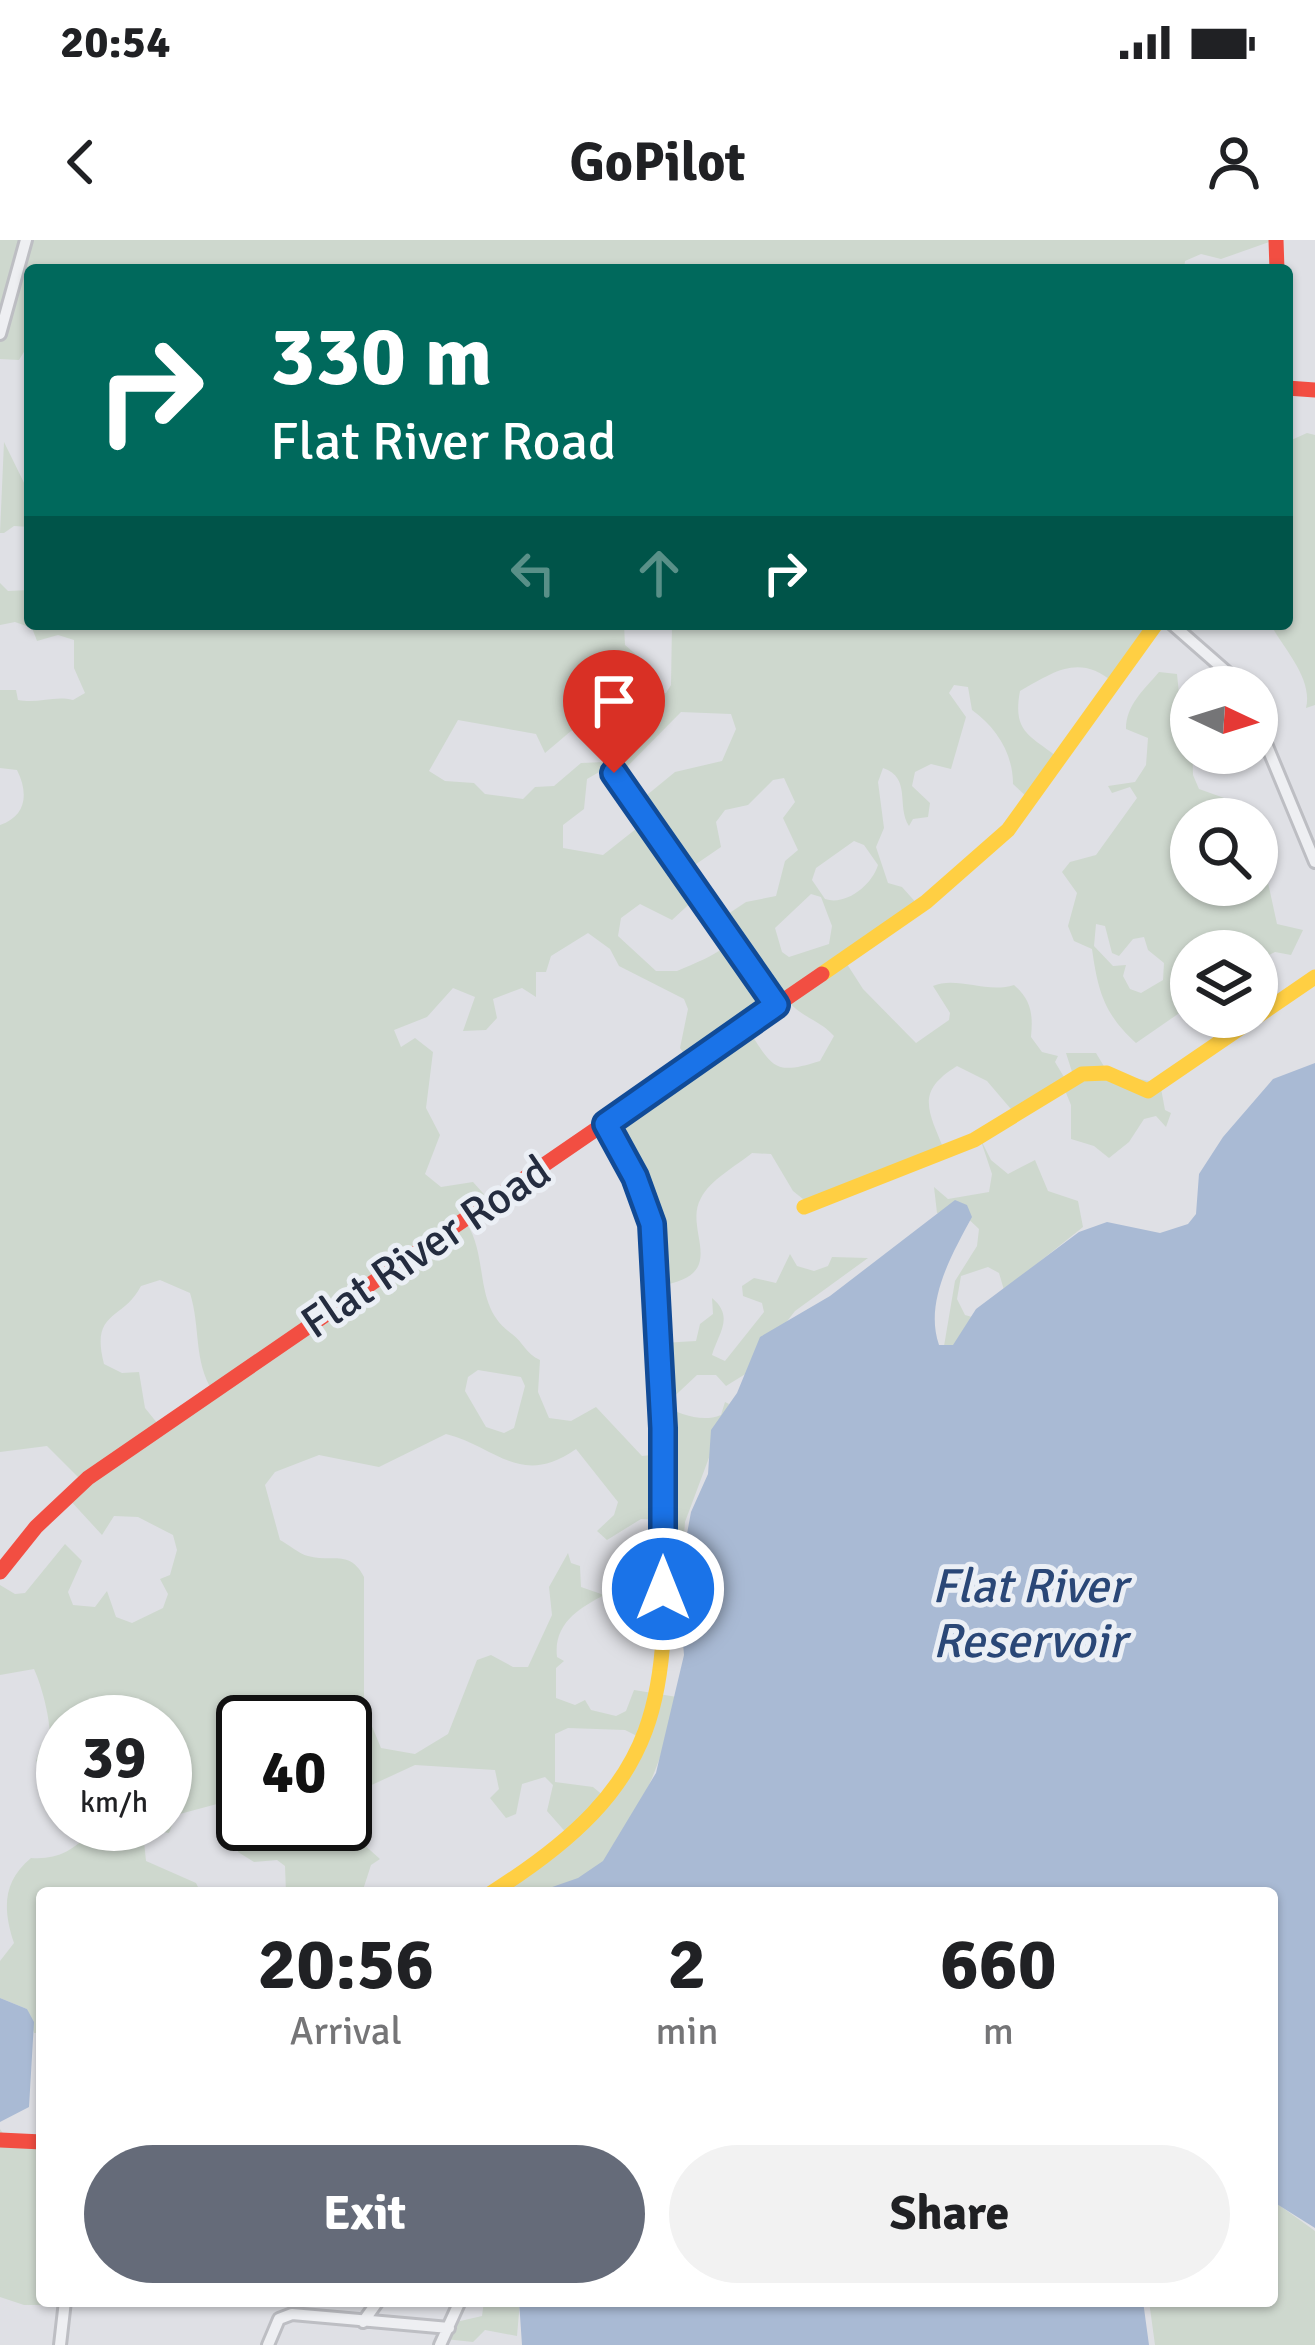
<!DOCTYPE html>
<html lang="en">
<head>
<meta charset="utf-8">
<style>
	:root { --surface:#fff; --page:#f2f2f2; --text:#202124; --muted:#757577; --accent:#656b79 }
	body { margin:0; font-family:Signika,sans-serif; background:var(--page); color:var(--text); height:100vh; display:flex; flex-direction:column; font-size:45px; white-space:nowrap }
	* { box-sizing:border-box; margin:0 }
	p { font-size:39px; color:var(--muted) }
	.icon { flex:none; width:66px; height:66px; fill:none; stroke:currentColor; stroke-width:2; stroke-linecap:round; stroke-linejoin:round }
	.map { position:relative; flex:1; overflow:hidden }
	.drawer { position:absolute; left:36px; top:1647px; width:1242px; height:420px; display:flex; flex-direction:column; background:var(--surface); border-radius:12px; box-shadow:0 3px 9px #0004 }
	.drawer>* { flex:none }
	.top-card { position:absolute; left:24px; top:24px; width:1269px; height:366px; border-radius:12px; box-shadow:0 3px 9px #0004; background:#00695c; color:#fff; overflow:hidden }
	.needle { width:78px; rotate:94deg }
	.buttons { position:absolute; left:1170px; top:426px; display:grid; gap:24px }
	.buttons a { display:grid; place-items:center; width:108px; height:108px; border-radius:50%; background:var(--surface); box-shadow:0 3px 9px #0004; font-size:60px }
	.speed { position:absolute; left:36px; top:1455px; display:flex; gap:24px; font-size:60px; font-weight:700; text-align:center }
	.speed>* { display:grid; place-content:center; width:156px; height:156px; border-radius:50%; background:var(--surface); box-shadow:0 3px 9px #0004; line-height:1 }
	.speed small { font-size:30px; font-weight:400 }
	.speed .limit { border:6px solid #111; border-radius:18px; background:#fff; color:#111 }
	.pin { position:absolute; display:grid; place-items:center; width:102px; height:102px; color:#fff; margin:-123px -51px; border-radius:50% 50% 50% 0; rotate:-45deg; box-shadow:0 0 12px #0007 }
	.pin .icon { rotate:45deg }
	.me { position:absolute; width:132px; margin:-66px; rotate:0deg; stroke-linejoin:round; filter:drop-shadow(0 0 9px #0008) }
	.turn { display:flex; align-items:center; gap:42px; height:252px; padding:0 48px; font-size:54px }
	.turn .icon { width:156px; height:156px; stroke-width:2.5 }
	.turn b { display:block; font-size:84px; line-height:102px }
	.lanes { display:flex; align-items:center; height:114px; padding:0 48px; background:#0003; justify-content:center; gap:60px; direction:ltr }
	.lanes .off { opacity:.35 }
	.eta { display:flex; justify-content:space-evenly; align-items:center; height:204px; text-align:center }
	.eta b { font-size:72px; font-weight:800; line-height:84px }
	.cta { display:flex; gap:24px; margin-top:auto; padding:24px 48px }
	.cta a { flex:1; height:138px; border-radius:72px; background:var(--accent); color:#fff; font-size:48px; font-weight:800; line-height:138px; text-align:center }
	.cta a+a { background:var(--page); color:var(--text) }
	.status { display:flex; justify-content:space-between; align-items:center; height:84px; padding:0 60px; background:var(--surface); direction:ltr }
	.status svg { height:33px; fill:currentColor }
	header { display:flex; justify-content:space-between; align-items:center; height:156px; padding:0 48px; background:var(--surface); font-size:54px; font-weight:800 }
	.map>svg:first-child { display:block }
	.green { fill:#ced8ce; fill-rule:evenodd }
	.water { fill:#a9bad4 }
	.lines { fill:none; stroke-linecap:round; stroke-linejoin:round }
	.street-casing { stroke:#bdbec3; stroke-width:16 }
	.street { stroke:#eeeff2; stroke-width:10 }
	.slow { stroke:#ffcf43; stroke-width:15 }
	.jam { stroke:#f24e42; stroke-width:15 }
	.route-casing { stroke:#114b97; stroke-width:30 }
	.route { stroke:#1a73e8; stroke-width:21 }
	.labels { text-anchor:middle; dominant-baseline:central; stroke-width:10; stroke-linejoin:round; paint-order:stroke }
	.street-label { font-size:45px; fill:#242c3f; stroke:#ebeff5 }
	.water-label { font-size:48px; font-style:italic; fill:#2a4777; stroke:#ebeff5 }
</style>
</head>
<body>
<div class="status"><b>20:54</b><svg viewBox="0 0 49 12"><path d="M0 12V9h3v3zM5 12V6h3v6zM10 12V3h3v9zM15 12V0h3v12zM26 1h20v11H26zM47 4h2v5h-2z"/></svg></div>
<header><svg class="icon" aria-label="back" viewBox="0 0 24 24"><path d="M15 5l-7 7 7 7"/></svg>GoPilot<svg class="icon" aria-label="person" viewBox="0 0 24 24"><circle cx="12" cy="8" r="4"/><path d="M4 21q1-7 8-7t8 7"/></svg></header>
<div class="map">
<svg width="1315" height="2105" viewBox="0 0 1315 2105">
	<rect width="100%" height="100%" fill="#dfe0e5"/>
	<path class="green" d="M0,0H1275L1221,19L1201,14L1185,21L1184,30H30V102L19,120L0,119Z
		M1307,193L1315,195V465L1306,468C1313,440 1286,411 1272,387L1287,384V202Z
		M4,202L30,255V287L14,286L4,293H0Z
		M0,343L8,351L30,350V384H624L625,405L640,418L639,445L649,455L666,453L671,445L672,384H1156L1114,443C1079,413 1054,432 1020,451C1012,494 1031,495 1061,520L1031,561L1013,544C1013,513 996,487 972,470L968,447L954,445L949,453L966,477L951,529L931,524L915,532L912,546L930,563L928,577L913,579L909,586C896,566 912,538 883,528L878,542L884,588L876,607L888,643L902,647L919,666L845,721L863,749L916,803L949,780L950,773L933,746C957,736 987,754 1014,745C1032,761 1033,775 1031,797L1042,812L1058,816L1055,822L1067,842L1074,838L1066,813H1096L1108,833L1160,843L1165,870L1171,873L1166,887L1156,876L1144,879L1129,902L1109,918L1094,906L1071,899V865L1064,848L1016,875L987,841L957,826C915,852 928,870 945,912L808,963L793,951L771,914L752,913C736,926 710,940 701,958C682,991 733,1035 658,1046L653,986L609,888L691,823L680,808L688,769L684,759L619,726L610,709L588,693L551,716L546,732H536V757L522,748L493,759L497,778L486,790L463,791L475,757L453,748L427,777L394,790L401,807L415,798L433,812L426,868L440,895L425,934L441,947L473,942L491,962L466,982C490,1019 472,1066 512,1094C523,1102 526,1114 540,1120L538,1152L549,1178L571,1181L596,1167L642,1216L661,1214L662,1103L696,1101L700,1084L713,1074L712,1058C735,1077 718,1094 712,1115L725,1121L764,1072L762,1063L743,1056L742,1046L754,1038L776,1043L790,1014L797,1026L814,1031L828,1026L832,1017L868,1018L795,1071L747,1133L726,1146L716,1135H697L664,1166C681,1174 701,1183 721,1175L725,1162L729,1164L685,1282L681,1336L667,1305L664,1280L641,1279L607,1300L597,1291L614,1275L618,1262L576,1209C520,1248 497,1207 446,1194L379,1227L319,1215L275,1232L265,1245L280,1300C288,1304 299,1314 308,1316C331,1323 350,1309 364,1337V1467L381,1508L415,1514L448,1494L477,1420L491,1415L513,1427H528L552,1375L549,1347L568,1313L571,1323L580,1326L581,1347L604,1355C582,1367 553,1382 557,1417L564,1421L556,1428V1458L575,1465L585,1460L591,1470L616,1476L626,1471L634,1450L677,1457C661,1530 632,1596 580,1648L493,1653L569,1596L547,1571L553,1545L545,1537L522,1544L516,1574L506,1578L490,1558L499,1549L495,1530L415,1525L363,1549L361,1602L380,1619L371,1625L362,1653H286L285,1626L277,1620L254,1622L238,1612V1605L267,1584H345V1482H243V1557L176,1575L169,1593L158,1591L144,1601L146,1621L196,1643L201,1653H42V1793H34L27,1769L0,1758V1721L14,1703C3,1670 2,1642 31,1618C56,1620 74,1611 91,1591L88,1584H165V1482H63V1533L36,1521L41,1505L50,1502C51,1482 43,1449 34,1429L0,1435V1345L15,1354L25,1353L65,1304L82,1321L68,1352L73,1365L95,1367L107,1351L116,1377L132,1383L163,1368L168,1354L160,1339L170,1335L177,1310L173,1295L138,1277L114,1276L102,1295L68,1258L82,1241L47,1206L0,1212V585C26,576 29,554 17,530L0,528V450H16L18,460C39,464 54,455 73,460L85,453L74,428V400L58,395L37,401L32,388L15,382L0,385ZM681,472L731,474L736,489L722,521L675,532L636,564L646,581L603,615L563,608V585L584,569L587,539L608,527L617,537ZM458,480L536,494L545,513L571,491L596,487L608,497L605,522L581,523L554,546L535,547L523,559L485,554L474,543L445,541L429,531ZM784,538L795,562L783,578L798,610L785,621L776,656L746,662L719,680L730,704C711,717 696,723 677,731H656L618,696L621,678L640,664L672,680L698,656L683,633L721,607L716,582L725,570L748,565L773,540ZM854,601L864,605L878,625C872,645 846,666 825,659L812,640L816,628ZM811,654L821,657L832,686L829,704L789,717L782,712L775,688ZM787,760C802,778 820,780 834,796L820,821C773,836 773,827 747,788ZM160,1040L190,1053C201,1089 193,1120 213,1152L162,1189L145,1168L139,1132L122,1133L104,1124C90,1070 123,1081 141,1046ZM478,1130L521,1137L525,1146L514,1188L504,1193L486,1187L465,1151L468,1137ZM568,1488L625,1490L645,1500L610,1561L593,1547L555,1542V1494Z
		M1159,432L1177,434L1180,464L1191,468L1193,535L1199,549L1241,564L1240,579H1191V645L1258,646L1267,638L1277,684L1303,690L1291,715L1275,712L1263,718L1257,739V711H1191V765L1136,803C1104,774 1098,751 1092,709L1074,701L1068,686L1077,653L1062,632L1070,622L1096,615L1137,558L1130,547L1112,553L1108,546L1135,542L1146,525L1148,498L1126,489C1126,465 1143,451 1159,432ZM1096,684L1105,686L1112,713L1119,716L1133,699L1144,697L1148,710L1164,723L1163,740L1141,753L1130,749L1123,736L1126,725L1113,726L1094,706Z
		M980,898L991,920L1008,934L1035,920L1048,951L1078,961L1083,987L1004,1050L999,1033L988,1027L961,1036L957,1059L965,1075L979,1079L942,1118L955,1041L977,1006L979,989L961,972L937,973L934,947L948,959L989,952L992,934Z
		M0,1889L7,1899L42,1902V2061L65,2065H24L0,2057Z
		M1272,1960L1315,1991V2105H1155L1149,2061H1272Z
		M484,2061H520L517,2096L485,2090L473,2102L445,2099L456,2082L482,2076Z"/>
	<path class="water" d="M1315,823V1988L1272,1961V1653H535L578,1638L603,1621L656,1533L684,1415L678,1343L691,1272L708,1234L711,1190L737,1153L760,1097L830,1056L955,960L967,965L972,977C952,1014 924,1062 939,1105H953L976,1069L1079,992L1107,982L1160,993L1188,984L1196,974L1199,934L1223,897L1273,839Z
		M0,1758L27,1769L34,1782L29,1867L0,1882Z
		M519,2061H1143L1149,2105H522Z"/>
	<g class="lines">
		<g class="street-casing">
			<path id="street" d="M0,94L26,0
				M1172,384L1244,447
				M1257,482L1315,622
				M614,534L776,765
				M363,2082L378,2061
				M60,2105L65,2061
				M268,2105L279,2079L292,2074L449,2088
				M440,2105L460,2061"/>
		</g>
		<use href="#street" class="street"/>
		<path class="slow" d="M822,734L926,662L1008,590L1156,384
			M804,967L974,900L1082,834L1107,833L1148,851L1315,737
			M491,1653C667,1542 669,1461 663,1266C661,1202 663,1138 661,1074"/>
		<path class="jam" d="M1276,0L1277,30
			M1287,148L1315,150
			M606,884L648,971L661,1074
			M0,1332L36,1287L88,1238L822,734
			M0,1900L42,1902"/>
	</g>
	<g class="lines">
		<g class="route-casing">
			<path id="route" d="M614,533L776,765L606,884L635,937L652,984L663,1188V1349"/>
		</g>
		<use href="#route" class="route"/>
	</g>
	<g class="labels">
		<g class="street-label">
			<text transform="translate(426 1007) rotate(-34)">Flat River Road</text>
		</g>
		<g class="water-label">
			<text x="1029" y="1346">Flat River<tspan x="1029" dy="55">Reservoir</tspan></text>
		</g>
	</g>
</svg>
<div class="buttons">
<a><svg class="needle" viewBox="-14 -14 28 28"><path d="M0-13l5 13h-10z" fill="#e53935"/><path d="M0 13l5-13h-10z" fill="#757577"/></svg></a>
<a><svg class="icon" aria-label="search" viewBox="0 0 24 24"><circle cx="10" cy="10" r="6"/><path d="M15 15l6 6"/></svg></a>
<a><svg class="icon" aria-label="layers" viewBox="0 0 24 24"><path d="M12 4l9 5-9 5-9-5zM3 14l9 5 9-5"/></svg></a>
</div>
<div class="speed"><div>39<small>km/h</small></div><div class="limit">40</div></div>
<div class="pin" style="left:614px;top:533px;background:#d93025"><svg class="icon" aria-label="arrive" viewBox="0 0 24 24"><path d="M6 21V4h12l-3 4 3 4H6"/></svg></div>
<svg class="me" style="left:663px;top:1349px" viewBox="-20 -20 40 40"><circle r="17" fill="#1a73e8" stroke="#fff" stroke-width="3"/><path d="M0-11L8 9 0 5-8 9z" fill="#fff"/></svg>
<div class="top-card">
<div class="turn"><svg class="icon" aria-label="right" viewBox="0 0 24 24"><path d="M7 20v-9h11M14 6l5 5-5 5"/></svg><div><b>330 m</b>Flat River Road</div></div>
<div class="lanes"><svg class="icon off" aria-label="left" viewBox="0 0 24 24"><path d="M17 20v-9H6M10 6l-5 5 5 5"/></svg><svg class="icon off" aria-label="ahead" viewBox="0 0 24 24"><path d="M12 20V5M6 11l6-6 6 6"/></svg><svg class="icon" aria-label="right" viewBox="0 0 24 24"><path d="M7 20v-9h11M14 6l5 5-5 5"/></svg></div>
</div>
<section class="drawer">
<div class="eta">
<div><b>20:56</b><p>Arrival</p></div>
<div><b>2</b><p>min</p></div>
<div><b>660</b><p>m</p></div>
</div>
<div class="cta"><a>Exit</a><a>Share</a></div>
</section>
</div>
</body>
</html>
